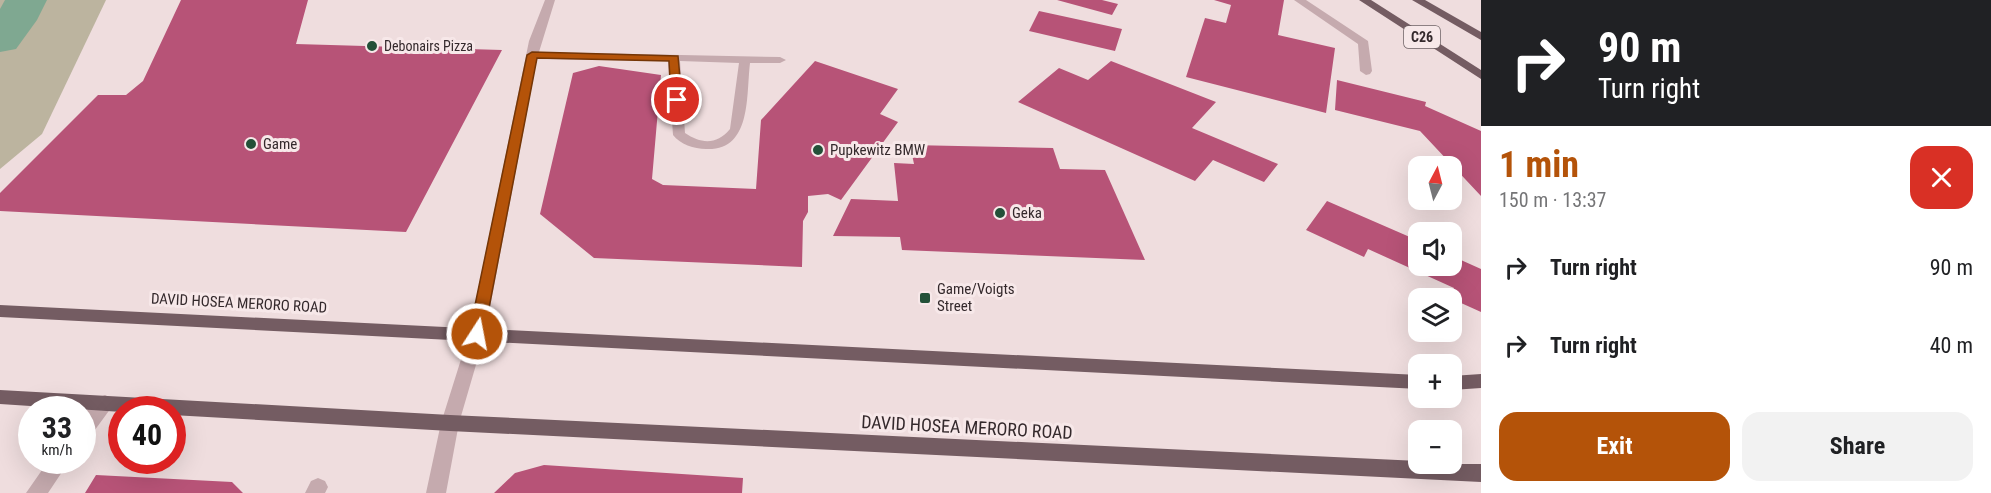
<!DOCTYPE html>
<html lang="en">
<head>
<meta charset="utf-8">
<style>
	:root { --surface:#fff; --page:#f2f2f2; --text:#202124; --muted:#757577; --accent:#b45309 }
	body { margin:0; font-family:"Roboto Condensed",sans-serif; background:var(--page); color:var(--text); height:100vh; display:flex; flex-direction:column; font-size:22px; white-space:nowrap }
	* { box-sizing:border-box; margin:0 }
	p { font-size:20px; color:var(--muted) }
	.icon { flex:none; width:33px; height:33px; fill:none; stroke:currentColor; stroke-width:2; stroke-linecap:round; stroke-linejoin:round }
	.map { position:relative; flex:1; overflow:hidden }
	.panel { display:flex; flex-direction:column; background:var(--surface); width:510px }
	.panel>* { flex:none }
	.hud { background:#202124; color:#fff; overflow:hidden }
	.needle { width:39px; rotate:7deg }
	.buttons { position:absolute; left:1408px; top:156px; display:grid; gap:12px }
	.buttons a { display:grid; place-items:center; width:54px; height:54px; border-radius:12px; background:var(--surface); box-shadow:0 6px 24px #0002; font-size:30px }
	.speed { position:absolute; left:18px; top:396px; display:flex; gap:12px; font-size:30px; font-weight:700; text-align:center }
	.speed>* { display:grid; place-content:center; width:78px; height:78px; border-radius:50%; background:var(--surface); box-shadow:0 6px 24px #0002; line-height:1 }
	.speed small { font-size:15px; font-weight:400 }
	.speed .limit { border:9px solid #d22; background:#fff; color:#111 }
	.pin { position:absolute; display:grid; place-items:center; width:51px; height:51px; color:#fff; margin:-26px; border:3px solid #fff; border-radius:50%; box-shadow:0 2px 6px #0007 }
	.me { position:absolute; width:66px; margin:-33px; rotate:11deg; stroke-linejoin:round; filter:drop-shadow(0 0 4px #0008) }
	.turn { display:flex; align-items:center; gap:21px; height:126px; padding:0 18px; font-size:27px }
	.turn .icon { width:78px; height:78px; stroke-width:2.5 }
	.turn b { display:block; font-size:42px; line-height:51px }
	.round { display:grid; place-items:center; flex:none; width:63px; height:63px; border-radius:18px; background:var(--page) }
	.head { display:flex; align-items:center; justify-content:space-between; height:102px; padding:0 18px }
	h1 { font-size:36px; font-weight:700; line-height:45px; color:var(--accent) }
	.button { display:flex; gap:12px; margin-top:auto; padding:12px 18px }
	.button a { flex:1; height:69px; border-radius:18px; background:var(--accent); color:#fff; font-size:24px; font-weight:700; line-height:69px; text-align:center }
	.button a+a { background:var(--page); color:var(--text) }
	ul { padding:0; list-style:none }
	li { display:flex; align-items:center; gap:18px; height:78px; padding:0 18px }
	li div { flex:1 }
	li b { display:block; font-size:22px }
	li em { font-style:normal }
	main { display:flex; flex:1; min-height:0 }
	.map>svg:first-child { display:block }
	.green { fill:#bcb49f }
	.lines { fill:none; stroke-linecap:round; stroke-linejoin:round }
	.river { fill:#7fa891; fill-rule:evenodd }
	.building { fill:#b75377 }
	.minor { fill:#c5aaae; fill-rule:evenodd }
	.major { fill:#745c62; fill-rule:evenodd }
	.route { fill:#b45309; stroke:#753606; stroke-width:1.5 }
	.poi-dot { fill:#235038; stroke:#f7e8e9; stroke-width:2 }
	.labels { text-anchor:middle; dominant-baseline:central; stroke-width:6; stroke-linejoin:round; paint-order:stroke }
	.shield { fill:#f7e8e9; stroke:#6e6265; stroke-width:1.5 }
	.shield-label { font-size:14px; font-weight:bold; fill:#34292c }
	.far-poi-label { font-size:14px; fill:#34292c; stroke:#f7e8e9; text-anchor:start }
	.poi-label { font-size:15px; fill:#34292c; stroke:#f7e8e9; text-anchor:start }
	.street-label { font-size:15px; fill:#34292c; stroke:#f7e8e9 }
	.near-street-label { font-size:18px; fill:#34292c; stroke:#f7e8e9 }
</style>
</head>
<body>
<main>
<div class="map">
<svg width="1481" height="493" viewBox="0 0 1481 493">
	<rect width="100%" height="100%" fill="#efddde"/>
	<path class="green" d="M0,0H106L42,134L0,169Z"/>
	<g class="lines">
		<path class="river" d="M5,0H47L37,20L16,49L0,52V9Z"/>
	</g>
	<path class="building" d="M181,0H308L296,44L502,50L406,232L0,211V193L98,95H126L143,81Z
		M1057,0H1102L1118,4L1112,15Z
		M1214,0H1284L1278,35L1335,48L1326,113L1186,77L1205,18L1226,23L1231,5Z
		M1039,11L1122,29L1115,51L1029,31Z
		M815,61L898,89L880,114L898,122L841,200L828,194L808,196V212L803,221L802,267L594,258L540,214L573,73L599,66L661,75L652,179L663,185L756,189L761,120Z
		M1111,61L1216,102L1192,128L1278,164L1264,182L1213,160L1195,181L1018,102L1059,68L1088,80Z
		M1337,80L1426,102L1425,106L1481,131V196L1420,131L1335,110Z
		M910,145L1053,148L1060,169L1105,170L1145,260L902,250L900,237L833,236L851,199L898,201L894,163L914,164Z
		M1327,201L1419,241V266H1452V256L1481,269V312L1450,298L1454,288L1368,249L1364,257L1306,230Z
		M544,465L743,478L742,493H494L515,473Z
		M96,475L232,482L243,493H85Z"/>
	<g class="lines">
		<path class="minor" d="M545,0H555L539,52L780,57L786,60L780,63H750C746,96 752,151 706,149C694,149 680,144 673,135L668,61L537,59L485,334L459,423L446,493H426L441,423L469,334L529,41ZM680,61L739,63L730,129C717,145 701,144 685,133Z
			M1294,0H1306L1368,41L1372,71L1370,74L1366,75L1360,71L1358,44Z
			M105,395L111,398L114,403L111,408L89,438L82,440C82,422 85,402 105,395Z
			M49,460H70L48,493H26Z
			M318,478L325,481L328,487L325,493H305L311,481Z"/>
		<path class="major" d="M1359,0H1371L1481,70V79Z
			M1412,0H1425L1481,32V40Z
			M0,305L1419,375V389L0,317Z
			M1481,374V388L1452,390V376Z
			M0,390L450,415L1419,461V464H1481V482L450,431L172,415V410H122V412L0,404Z"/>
	</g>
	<path class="route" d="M532,52L678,56L682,100L677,104L671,100L669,61L537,58L484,334L482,338H471L469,334L527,55Z"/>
	<g class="poi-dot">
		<circle cx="372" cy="46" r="6"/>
		<circle cx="251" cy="144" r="6"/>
		<circle cx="818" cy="150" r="6"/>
		<circle cx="1000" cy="213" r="6"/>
		<rect x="919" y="292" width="12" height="12" rx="3"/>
	</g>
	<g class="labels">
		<rect class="shield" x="1404" y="26" width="36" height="22" rx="4.5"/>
		<g class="shield-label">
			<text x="1422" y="37">C26</text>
		</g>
		<g class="far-poi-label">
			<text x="384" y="46">Debonairs Pizza</text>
		</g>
		<g class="poi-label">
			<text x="263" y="144">Game</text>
			<text x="830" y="150">Pupkewitz BMW</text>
			<text x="1012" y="213">Geka</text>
			<text x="937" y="289">Game/Voigts<tspan x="937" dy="17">Street</tspan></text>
		</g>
		<g class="street-label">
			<text transform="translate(239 303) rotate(3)">DAVID HOSEA MERORO ROAD</text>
		</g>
		<g class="near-street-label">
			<text transform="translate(967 427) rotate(3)">DAVID HOSEA MERORO ROAD</text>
		</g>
	</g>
</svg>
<div class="buttons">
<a><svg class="needle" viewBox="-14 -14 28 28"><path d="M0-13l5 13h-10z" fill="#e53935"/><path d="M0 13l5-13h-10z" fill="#757577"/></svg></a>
<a><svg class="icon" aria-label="sound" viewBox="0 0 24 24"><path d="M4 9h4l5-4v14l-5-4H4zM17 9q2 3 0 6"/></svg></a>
<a><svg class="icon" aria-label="layers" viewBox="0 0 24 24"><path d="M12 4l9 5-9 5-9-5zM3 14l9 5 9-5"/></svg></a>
<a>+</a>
<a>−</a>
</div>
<div class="speed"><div>33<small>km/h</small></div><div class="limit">40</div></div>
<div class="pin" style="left:677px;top:100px;background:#d93025"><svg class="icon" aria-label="arrive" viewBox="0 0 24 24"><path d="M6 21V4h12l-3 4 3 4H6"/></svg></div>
<svg class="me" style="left:477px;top:334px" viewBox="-20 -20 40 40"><circle r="17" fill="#b45309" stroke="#fff" stroke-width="3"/><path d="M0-11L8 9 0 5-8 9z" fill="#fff"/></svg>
</div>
<section class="panel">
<div class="hud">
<div class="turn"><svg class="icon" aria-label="right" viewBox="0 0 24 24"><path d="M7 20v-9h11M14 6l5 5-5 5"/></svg><div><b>90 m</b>Turn right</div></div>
</div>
<div class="head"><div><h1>1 min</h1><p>150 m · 13:37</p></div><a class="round" style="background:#d93025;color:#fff"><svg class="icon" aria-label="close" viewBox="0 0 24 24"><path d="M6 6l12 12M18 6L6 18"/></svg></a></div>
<ul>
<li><svg class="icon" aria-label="right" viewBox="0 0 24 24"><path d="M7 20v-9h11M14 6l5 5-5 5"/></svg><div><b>Turn right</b></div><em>90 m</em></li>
<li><svg class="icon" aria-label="right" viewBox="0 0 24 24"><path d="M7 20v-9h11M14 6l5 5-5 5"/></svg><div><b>Turn right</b></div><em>40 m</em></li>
</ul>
<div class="button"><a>Exit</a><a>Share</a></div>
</section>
</main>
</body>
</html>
